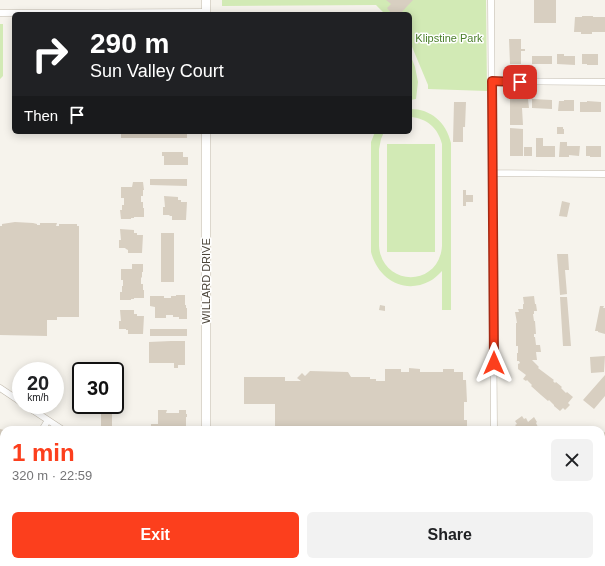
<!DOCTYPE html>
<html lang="en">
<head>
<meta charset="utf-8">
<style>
	:root { --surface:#fff; --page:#f2f2f2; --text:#202124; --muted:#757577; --accent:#fc3f1d }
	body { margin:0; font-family:Arial,sans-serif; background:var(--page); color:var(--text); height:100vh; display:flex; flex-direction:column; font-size:15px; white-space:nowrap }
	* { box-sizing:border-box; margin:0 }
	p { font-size:13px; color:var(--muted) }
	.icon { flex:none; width:22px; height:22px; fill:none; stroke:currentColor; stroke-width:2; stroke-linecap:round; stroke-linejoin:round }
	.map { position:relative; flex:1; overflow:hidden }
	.panel { position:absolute; left:0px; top:426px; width:605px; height:140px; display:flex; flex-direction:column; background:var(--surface); border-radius:12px 12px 0 0; box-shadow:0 2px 10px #0003 }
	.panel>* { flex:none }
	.guide { position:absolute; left:12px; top:12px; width:400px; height:122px; border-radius:6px; box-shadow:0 2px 10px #0003; background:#202124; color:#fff; overflow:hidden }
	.speed { position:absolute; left:12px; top:362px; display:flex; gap:8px; font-size:20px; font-weight:700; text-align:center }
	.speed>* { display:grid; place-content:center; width:52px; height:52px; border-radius:50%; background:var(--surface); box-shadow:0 2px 10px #0003; line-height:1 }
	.speed small { font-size:10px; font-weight:400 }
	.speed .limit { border:2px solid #111; border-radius:6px; background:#fff; color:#111 }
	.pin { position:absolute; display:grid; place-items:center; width:34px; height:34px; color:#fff; margin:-17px; border-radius:8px; box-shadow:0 2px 6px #0006 }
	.me { position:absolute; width:44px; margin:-22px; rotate:0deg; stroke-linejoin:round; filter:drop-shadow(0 0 3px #0008) }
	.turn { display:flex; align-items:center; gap:14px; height:84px; padding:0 12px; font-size:18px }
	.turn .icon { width:52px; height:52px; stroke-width:2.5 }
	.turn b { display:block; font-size:28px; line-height:34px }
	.then { display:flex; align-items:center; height:38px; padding:0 12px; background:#0003; gap:8px; font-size:15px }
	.round { display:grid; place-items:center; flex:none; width:42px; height:42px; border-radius:6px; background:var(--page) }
	.headline { display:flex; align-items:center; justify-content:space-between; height:68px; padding:0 12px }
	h1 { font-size:24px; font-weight:600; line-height:30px; color:var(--accent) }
	.cta { display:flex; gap:8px; margin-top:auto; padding:8px 12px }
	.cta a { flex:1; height:46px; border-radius:6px; background:var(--accent); color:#fff; font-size:16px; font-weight:600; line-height:46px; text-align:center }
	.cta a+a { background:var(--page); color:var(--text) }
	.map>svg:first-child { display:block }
	.green { fill:#d2eab5 }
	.building { fill:#d8cfc1 }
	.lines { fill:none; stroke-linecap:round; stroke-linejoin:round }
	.minor-casing { stroke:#c2bbae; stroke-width:7 }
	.tertiary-casing { stroke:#c2bbae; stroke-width:9 }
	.minor { stroke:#fff; stroke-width:6 }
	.tertiary { stroke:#fff; stroke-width:8 }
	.route-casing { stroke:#a42913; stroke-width:10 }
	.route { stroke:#fc3f1d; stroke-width:7 }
	.labels { text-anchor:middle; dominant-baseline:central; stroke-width:3; stroke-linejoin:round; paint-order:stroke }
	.park-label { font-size:11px; fill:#4a7f2a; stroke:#fff }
	.street-label { font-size:11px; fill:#4b4439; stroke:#fff }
</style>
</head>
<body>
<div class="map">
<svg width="605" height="566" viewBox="0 0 605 566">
	<rect width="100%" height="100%" fill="#f6f3ec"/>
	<path class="green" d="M222,0H486L487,91L428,89V85L410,42V14H385L376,5L222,6Z
		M0,24H3V76L0,79Z
		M410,54L415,67L418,82L416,99L410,100Z
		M410,109C431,109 446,122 451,143V310H442V271C438,275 434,279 430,281C404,295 378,279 371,252V142L375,132H384L381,139L379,149V246C382,287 439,288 442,246V144C438,128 427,118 410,117Z
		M387,144H435V252H387Z"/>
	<path class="building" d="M386,0H413L400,14H392L391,13L387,8L391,4Z
		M534,0H556V23H534Z
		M582,16H593V17H605V32H592V34H581V32H574L575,17H582Z
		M509,39H521V49H525V51H521V64H510Z
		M557,54H564V56H575V65L557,64Z
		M582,54H598V65H587V64H582Z
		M532,56H552V64H532Z
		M510,99H528L529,108H522L523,125H510Z
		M532,99L552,100V109L532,108Z
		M564,100H574V111H558L559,101H564Z
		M587,101L601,102V112H580V102H587Z
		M454,102H466L465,127H463V142H453Z
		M557,127H563V129H564V134H557Z
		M510,128L523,129V156H510Z
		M121,132H187V138H121Z
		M536,138H543V146H555V157H536Z
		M560,142H567V146H580L579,156L569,155V157H559Z
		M586,146H601V157H590V156H586Z
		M524,147H532V156H524Z
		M162,152H183V157H188V165H164V156H162Z
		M150,179H187V186L150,185Z
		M133,182H143L144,190H143V196H141V202H143V208H144V217H134V218H131V219H121L120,210H122V205H124V198H121V187H132Z
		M463,190H466V195H473V202H466V206H463Z
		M164,196L178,197V200H181V202H187L186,220H172V216H169L170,215H163V207H165Z
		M562,201L570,203L567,217L559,216Z
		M15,222L33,223L37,224V225H40V223H57L56,226H59V224H77V226H79V317H57V320H47V336L0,335V226H2V224Z
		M120,229L134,230V233H137V235H143L142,253H128V250L126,249L125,248H119V240H121Z
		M161,233H174V282H161Z
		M557,254H568L569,270H565L567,294L560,295Z
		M132,264H143V272H142V277L141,278V284H143V290H144V298H134V299H131V300H120V292H122V286H123V280H121V269H132Z
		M176,295H185V305H186V308H187V319H179V317H173V315H166V318H155V307L150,306V296H164V298H171V296H176Z
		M534,296L535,304H536L537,311H534V314H533L534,321H535L536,334H534V337H535L536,345H540L541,352H536L537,360H532L539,367L538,368L554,380L553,381L555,383L556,382L562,387L561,388L566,393L567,392L573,397L568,403L570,405L565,410L563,408L560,411L554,406V405L549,400L548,401L541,395L531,386L532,385L527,380L526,381L523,379L526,375L518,369V364L520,363L519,361H517V353H518V346H516V323H517L515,312H519L518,309H523V304H524L523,297Z
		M560,297H567L571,346H563Z
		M380,305L385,306V311L379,310Z
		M600,306H604L603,308H605V334L598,332V331H595Z
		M120,310H134V314H137V316H144L143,334H128V330H126V329H119V321H121Z
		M150,329H187V336H150Z
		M171,341H185V365H178V368H174V363H149V342Z
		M605,356L604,372L591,373L590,357Z
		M409,368L420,369V372H443V369H454V372H463V380H466L467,402H464V420H467V430H275V404H244V377H285V381H301L297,378L302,373L305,376L310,371L348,372L351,377H370V379H376V381H385V369H401V372H409Z
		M605,375V396L594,409L583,400Z
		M158,410H167L166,413H179V410H186V414H187V417H186V430H151V424H158Z
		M101,412H112V430H101Z
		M522,416L524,419L526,418L528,422L534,417L537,422L536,423L538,427L540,426L543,430H515L518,428L515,425L517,424L515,421Z
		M0,429L4,430V460L0,459Z
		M605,432V463L601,466V434Z
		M601,496H605V506H601Z
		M1,504H4V518H1Z
		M604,526L605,527V566H600L603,560L601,559L603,557L601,556V531Z
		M51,562H61V566H51Z
		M67,562H74V566H67Z
		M123,562H143V566H123Z
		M154,562H176L177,564L172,563V566H154Z
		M207,562H218L225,566H206L205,565Z
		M515,562H529V566H515Z
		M552,562H559V566H552Z"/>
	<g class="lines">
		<g class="minor-casing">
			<path id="minor" d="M491,0L494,430
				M0,13L206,12
				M492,81L605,82
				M492,173L605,174
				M0,388L21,402
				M25,405L63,430
				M42,430L48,420
				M0,485H4
				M258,562L264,566
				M495,562V566"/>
		</g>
		<g class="tertiary-casing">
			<path id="tertiary" d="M206,0V14
				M206,132V430"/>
		</g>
		<use href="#minor" class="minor"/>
		<use href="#tertiary" class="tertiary"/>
	</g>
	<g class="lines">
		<g class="route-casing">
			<path id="route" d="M494,363L492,81L520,82"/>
		</g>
		<use href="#route" class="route"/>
	</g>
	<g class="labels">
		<g class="park-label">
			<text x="449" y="38">Klipstine Park</text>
		</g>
		<g class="street-label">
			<text transform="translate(206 281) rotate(-90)">WILLARD DRIVE</text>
		</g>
	</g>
</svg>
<div class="speed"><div>20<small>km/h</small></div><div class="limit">30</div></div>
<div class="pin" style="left:520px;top:82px;background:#d93025"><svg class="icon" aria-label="arrive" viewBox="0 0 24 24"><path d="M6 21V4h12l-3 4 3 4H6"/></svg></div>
<svg class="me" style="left:494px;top:363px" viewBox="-20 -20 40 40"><path d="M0-17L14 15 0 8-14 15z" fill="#fc3f1d" stroke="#fff" stroke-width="4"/></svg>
<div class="guide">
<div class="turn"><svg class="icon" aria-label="right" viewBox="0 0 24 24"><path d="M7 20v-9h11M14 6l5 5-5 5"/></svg><div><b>290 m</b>Sun Valley Court</div></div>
<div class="then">Then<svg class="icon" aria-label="arrive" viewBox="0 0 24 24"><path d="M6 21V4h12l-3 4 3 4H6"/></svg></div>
</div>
<section class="panel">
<div class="headline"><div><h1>1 min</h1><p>320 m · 22:59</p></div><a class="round"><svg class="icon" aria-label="close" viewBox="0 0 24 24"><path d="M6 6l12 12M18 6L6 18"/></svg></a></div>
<div class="cta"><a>Exit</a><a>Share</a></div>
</section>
</div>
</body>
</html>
